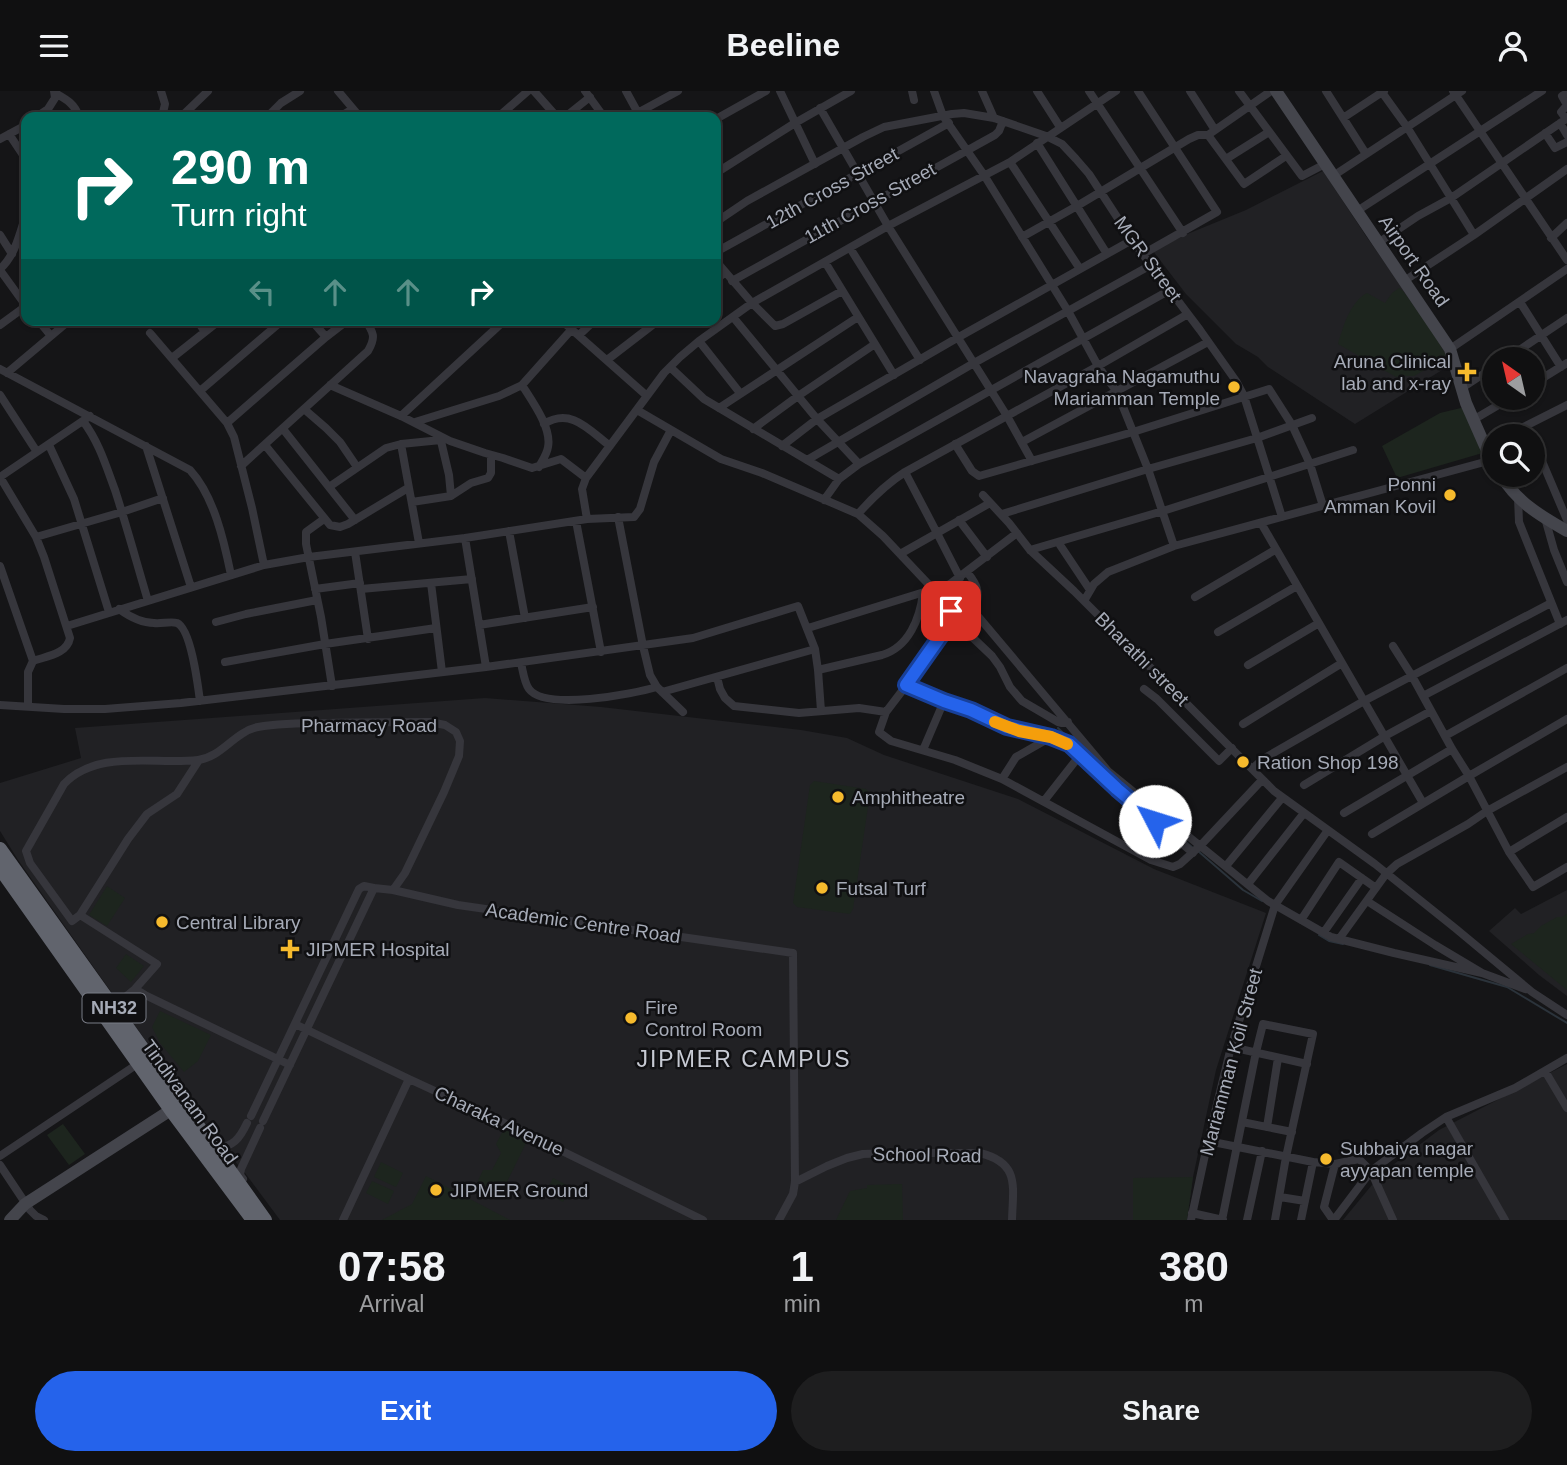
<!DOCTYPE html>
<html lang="en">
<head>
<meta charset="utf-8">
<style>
	:root { --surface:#101011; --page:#1e1e1f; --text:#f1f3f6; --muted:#9c9d9f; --line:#303031; --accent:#2563eb }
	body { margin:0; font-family:Helvetica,sans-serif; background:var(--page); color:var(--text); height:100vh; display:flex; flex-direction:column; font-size:26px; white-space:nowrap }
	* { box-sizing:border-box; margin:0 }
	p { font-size:23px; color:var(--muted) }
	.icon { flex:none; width:38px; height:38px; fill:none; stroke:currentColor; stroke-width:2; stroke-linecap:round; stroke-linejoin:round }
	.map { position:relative; height:1129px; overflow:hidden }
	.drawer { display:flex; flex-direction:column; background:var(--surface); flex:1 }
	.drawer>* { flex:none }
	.banner { position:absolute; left:21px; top:21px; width:700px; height:214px; border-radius:14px; box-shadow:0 2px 5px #0004,0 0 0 2px var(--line); background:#00695c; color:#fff; overflow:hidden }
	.needle { width:46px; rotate:326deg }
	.buttons { position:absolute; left:1482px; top:256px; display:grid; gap:14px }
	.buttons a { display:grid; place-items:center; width:63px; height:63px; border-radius:50%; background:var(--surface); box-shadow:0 2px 5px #0004,0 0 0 2px var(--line); font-size:35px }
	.pin { position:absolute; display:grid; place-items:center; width:60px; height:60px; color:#fff; margin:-30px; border-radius:14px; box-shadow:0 4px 10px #0006 }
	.me { position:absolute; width:77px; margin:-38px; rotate:310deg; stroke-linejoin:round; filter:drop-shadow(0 0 5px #0008) }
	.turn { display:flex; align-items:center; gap:24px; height:147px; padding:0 35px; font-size:32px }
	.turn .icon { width:91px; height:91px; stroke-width:2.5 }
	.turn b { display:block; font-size:49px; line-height:60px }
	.lanes { display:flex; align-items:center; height:66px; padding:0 35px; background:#0003; justify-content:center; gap:35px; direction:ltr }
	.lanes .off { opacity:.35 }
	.eta { display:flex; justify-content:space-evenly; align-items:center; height:119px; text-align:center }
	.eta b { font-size:42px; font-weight:800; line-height:49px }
	.cta { display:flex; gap:14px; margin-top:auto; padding:14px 35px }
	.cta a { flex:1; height:80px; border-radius:42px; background:var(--accent); color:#fff; font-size:28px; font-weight:800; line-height:80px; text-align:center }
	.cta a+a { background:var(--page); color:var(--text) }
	header { display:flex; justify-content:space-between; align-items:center; height:91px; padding:0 35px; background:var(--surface); font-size:32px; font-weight:800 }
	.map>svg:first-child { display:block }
	.built { fill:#212124 }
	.green { fill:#1d251e }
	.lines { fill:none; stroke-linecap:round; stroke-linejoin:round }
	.stream { stroke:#2b333b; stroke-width:2 }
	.street { stroke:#36363c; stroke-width:8 }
	.secondary { stroke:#44454c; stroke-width:12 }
	.highway { stroke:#61646d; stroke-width:14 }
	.route-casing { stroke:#184099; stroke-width:18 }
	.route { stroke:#2563eb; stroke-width:12 }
	.slow { stroke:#f59e0b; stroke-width:12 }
	.poi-dot { fill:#f6ba2d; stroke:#101012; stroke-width:2.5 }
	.labels { text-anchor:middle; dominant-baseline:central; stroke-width:5; stroke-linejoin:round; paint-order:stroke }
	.shield { fill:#101012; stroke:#797c86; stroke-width:2 }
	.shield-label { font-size:18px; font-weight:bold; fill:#a6abb7 }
	.street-label { font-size:19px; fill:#a6abb7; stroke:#101012 }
	.poi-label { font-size:19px; fill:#a6abb7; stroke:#101012; text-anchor:start }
	.quarter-label { font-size:23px; letter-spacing:2px; fill:#c7cad3; stroke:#101012 }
</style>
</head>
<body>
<header><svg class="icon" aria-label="menu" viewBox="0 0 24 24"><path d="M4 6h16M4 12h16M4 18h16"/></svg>Beeline<svg class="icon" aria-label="person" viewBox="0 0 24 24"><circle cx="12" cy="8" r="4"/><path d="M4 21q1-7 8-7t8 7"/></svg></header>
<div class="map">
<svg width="1567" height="1129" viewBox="0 0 1567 1129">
	<rect width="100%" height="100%" fill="#151517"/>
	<path class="built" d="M1323,80L1366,145L1455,271L1355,333L1268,276L1258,266L1236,253L1186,203L1153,160L1185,144L1246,119Z
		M485,607L601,616L801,639L847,647L884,664L1018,708L1154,778L1266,822L1216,979L1193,1086L1187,1129H280L245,1082L213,1045L18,769L0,740V692L81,667L75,637Z
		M1567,799V905L1539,884L1489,840L1515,817L1521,823Z
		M1567,973V1129H1343L1381,1083L1439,1039Z"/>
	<path class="green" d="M1399,197L1403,200L1432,240L1447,266L1414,285H1406L1404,284L1396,286L1338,253C1343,236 1350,211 1367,202L1385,212L1392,202Z
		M1465,316L1486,361L1397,387L1382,355L1440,322Z
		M814,690L866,698L870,702L853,818L850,823L797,816L793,812L810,694Z
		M107,795L125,807L107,835L89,824Z
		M1567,823V899L1511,853L1528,843L1534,842L1541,835L1557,826H1562Z
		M126,863L144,875L131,891L116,877Z
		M160,920L211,944L198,970L184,981L160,952L152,936Z
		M63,1033L85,1063L69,1074L47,1044Z
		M506,1034L529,1046L501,1103L477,1092L483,1079H492L501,1062L496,1053Z
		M381,1071L403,1082L396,1096L374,1086Z
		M426,1085L510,1129H382L412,1113Z
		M1193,1086L1187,1129H1133V1087Z
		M553,1087L571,1096L563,1111L545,1102Z
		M372,1090L394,1100L388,1113L366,1102Z
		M902,1093L903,1129H836L850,1100L867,1097V1094Z"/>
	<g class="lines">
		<path class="stream" d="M1058,637L1080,658
			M1123,697L1193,757
			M1198,760L1243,799L1262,810
			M1319,844L1329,850L1343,853
			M1430,874L1507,896L1567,932"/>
		<path class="street" d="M161,0L165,13L162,26
			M338,0L360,26
			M534,0L557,26
			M585,0L604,26
			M626,0L638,22
			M780,0L815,73
			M912,0L914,9
			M934,0L943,25L984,84L1068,220L1098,275L1117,301L1148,378L1174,455L1492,369
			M982,0L994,27
			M1037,0L1060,36
			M1089,0L1183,142
			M1138,0L1217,121L1143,163
			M1190,0L1215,39
			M1239,0L1302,85L1325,73
			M1271,0L1208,44L1244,93L1286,65
			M1326,0L1366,63
			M1381,0L1407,36L1474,144
			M1453,0L1567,169
			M55,2C66,8 75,13 79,26
			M820,17L888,135L1007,325L1032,370
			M36,26L48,18L55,7L54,0
			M181,26L208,0
			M267,26L281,12L300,0
			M339,26L353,18
			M498,26L528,0
			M565,26L590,6
			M630,26L678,0
			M1343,27L1384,0
			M716,28L766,0
			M1560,32L1567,44
			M1545,42L1555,57L1567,51
			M9,43L23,64
			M0,48L26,34
			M1037,52L1107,163
			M1226,68L1269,41
			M1010,71L1080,178
			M716,82L795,32L851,0
			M1333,85L1462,0
			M1357,120L1542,0
			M716,131L747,110L863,46L884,36L952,23L964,22L994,27L1046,45L1062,53L1076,68L1089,83L1132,149L1200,239L1236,290L1244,305L1282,426
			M0,144L12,163
			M1022,146L1077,115L1189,48L1198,44H1208
			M1551,147L1567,132
			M1378,152L1418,125L1451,107L1566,28L1561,21L1567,14L1562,5L1567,2
			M850,157L920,269
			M716,161L949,32
			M716,170L752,212L775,235L783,233L842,200
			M825,171L894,284
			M0,178C15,165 20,142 26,123
			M0,179L26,215
			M716,188L725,182
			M732,190L995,44L999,40L1003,30
			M1404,190L1474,144L1567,78
			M1520,211L1561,276
			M733,226L817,328L859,373
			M38,229L51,245
			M197,229L205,241
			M311,229L326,246
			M561,229L647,305
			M0,234L26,215
			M150,242L227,332L234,346L252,417L264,474
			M579,244L595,229
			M699,250L740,302
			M1450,258L1567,178
			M172,267L220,229
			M1506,268L1567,227
			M607,269L659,229
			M670,276L704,308L839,388
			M0,278L190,379C214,405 224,450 231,484
			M7,282L70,229
			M1533,293L1567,272
			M330,294L401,325L450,350L485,362L503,367L532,377L561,368L586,387
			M522,294C532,310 552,337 548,356C547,363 542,370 539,376
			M1462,297L1494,276
			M200,300L283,229
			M0,304L37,361
			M719,317L858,226
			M304,318L326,337L340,351L357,376
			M637,319L721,368L762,382L858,423L883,445L933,498
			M401,325L505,229
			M1473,329L1512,306
			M83,330C99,351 106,375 115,399C127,436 137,473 148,510
			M415,331L499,305L522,294L572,238
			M227,332L326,246L348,229
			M544,333C571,316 589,339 610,355
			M283,338L355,429
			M753,338L798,305L875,253
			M1506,345L1567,314
			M440,346L449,384L451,405
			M1533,349L1567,429
			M1022,351L1208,251
			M401,353L419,452
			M955,353L972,380L979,385L1133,341L1269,298L1292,334L1310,373L1323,415
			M49,354L74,408L109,521
			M265,354L330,434L340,436L348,433L408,397
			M146,355L191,496
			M782,355L817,328L957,247L1132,149
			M1485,355L1494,351
			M807,369L974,272L1151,174
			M241,375L368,260C376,246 374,242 365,229
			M905,381L937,442L960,487
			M329,396L386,357L401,353L441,349
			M983,404L1009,432L1030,459L1074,500L1274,700L1375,773L1455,837L1532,901L1567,924
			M1518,407L1519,431L1560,533
			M824,409L839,388L859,373L1170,199
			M412,411L451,405L471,392L488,387L491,382V364
			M858,423C873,406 886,393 905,381L1098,275L1188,223
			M1002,423L1148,378L1257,347L1312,327
			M618,426L643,555L650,584L657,596L683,621
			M1545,427L1554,459L1567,491
			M324,428L306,441V453L321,526L332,595
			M587,428L582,398L586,387L664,282L680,266L699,250L752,212L888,135L1010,71L1116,0
			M959,429L987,466
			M576,430L601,561
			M1261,432L1423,712
			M509,440L525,527
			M36,446L122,421L163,407
			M465,447L486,576
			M1058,451L1090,499
			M1030,459L1163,420L1353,359
			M355,461L368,548
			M900,463L990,412
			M0,475L33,570L28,581V615
			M967,481C971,486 976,492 977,498C979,507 975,515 977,524L1108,680L1268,810L1331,846L1394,862L1482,882
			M431,492L442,581
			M940,496L951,520L952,527L918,579L886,621L879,641L891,650L955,669L1002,688L1151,769L1173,776L1180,773L1201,754L1262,689
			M315,498L360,492
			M361,498L472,488
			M1195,506L1275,459
			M1084,510L1094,493L1108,481L1174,455
			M119,518C130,526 141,532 154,532C161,533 171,530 177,532C191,538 198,595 200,610
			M952,527L992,565L1000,576L1010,596L1022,610L1058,631L1062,632L1068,631
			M216,531L246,523L317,509
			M479,534L593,516
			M67,535L264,474L309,466L465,447L587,428L634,426L640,418L654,371L671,339
			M808,537L950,493L1017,442
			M1218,541L1297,495
			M1393,555L1412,585L1452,658L1469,685L1509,761L1533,796L1567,776
			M33,570C47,565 67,563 70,547L44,466L36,446L0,386L90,325
			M225,571L325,553L436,537
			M521,572C523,580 524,591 529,598C545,620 633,603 657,596
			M1248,574L1319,532
			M818,579L882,564C909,556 920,527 923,502
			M717,586L720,598L725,607L734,615L799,622L859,617L886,621
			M906,594L944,610L971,619L1007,636L1051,646L1069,653L1117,698L1193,762
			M1144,598L1157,608L1219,670L1232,657
			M662,601L815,558
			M1423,605L1567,529
			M0,614L64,618H105L181,612L486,576L693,547L798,515L815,558L818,579L821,620
			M1243,633L1342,572
			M1445,645L1567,577
			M923,659L944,610
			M199,669L177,703L147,723L128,748L80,824L72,830L30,772L26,760L64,693C97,658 154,674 198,669C222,666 234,641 258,636C280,632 305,632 328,632C362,631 396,631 430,631L445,634L456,641L460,650L459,665L444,701L405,782L393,799
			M1252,678L1263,668L1364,610L1551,512
			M1002,688L1016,666L1051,646
			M1304,694L1385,645L1431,620
			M1044,710L1080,664
			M1344,722L1452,658
			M1372,743L1469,685L1567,628
			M1509,761L1567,726
			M1226,775L1282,707
			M1248,793L1304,722
			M374,797L393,799L458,814L793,862L795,1091L793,1103L779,1129
			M1367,810L1435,854L1482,882L1525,898
			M80,824L157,873L135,898L113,916
			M1301,829L1339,771L1376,797
			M1324,841L1362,787
			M1339,848L1386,783L1397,773L1468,733L1487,720L1567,676
			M135,898L145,904L290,974
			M295,933L409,988L513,1036L703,1129
			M1231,956L1307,973
			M1545,980L1567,1017
			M251,1025L359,798L364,795L374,797L263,1030
			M1446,1026L1505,1129
			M1242,1031L1292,1041
			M1267,1036L1278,967
			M1208,1050L1313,1071L1335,1073L1359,1068L1371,1080L1393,1129
			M215,1059C234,1054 239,1049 247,1032
			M0,1065L139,972
			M0,1074L30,1119L36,1125L44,1129
			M243,1088L240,1084L241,1078L260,1037
			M795,1091L827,1075L847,1067L863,1063L891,1062H980C1020,1072 1013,1095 1012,1129
			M1280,1106L1305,1110
			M1192,1122L1223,1129
			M343,1129L409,988
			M1191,1129L1208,1050L1231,956L1275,814L1328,739
			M1222,1129L1256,961L1263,933L1313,943L1286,1066L1275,1129
			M1247,1129L1262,1060
			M1301,1129L1313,1071
			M1333,1129L1324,1116L1335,1073
			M1334,1129L1371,1080L1422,1042L1446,1026L1515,997L1567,967"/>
		<path class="secondary" d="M1276,0L1450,258L1466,312L1485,355L1494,374
			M1500,383C1517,411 1539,424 1567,440
			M10,1129L25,1113L177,1015"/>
		<path class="highway" d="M0,758L265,1129
			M0,777L171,1019L253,1129"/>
	</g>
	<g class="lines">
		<g class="route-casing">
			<path id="route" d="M951,520L952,527L949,533L906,594L944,610L971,619L1007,636L1051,646L1069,653L1117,698L1155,730"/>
		</g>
		<use href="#route" class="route"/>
		<path class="slow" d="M995,631L1019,640L1051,646L1067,653"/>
	</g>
	<g class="poi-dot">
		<path d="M1463.5 270.5h7v7h7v7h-7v7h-7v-7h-7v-7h7z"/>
		<circle cx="1234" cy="296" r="7"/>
		<circle cx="1450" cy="404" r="7"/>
		<circle cx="1243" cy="671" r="7"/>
		<circle cx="838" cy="706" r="7"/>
		<circle cx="822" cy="797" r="7"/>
		<circle cx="162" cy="831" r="7"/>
		<path d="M286.5 847.5h7v7h7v7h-7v7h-7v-7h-7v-7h7z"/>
		<circle cx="631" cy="927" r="7"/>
		<circle cx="1326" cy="1068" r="7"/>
		<circle cx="436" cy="1099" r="7"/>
	</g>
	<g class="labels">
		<rect class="shield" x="82.5" y="902.5" width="63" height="29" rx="5"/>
		<g class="shield-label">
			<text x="114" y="917">NH32</text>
		</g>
		<g class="street-label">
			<text transform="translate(832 97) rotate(-29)">12th Cross Street</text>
			<text transform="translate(870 112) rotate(-29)">11th Cross Street</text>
			<text transform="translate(1148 168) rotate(54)">MGR Street</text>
			<text transform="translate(1414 170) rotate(55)">Airport Road</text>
			<text transform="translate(1142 568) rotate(45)">Bharathi street</text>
			<text x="369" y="634">Pharmacy Road</text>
			<text transform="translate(583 832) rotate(8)">Academic Centre Road</text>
			<text transform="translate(1231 971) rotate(-75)">Mariamman Koil Street</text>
			<text transform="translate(190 1011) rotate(54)">Tindivanam Road</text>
			<text transform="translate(499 1030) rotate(25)">Charaka Avenue</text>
			<text transform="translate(927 1064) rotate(1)">School Road</text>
		</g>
		<g class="poi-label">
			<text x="1451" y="270" text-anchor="end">Aruna Clinical<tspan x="1451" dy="22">lab and x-ray</tspan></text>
			<text x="1220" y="285" text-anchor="end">Navagraha Nagamuthu<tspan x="1220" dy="22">Mariamman Temple</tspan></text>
			<text x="1436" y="393" text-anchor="end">Ponni<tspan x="1436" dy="22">Amman Kovil</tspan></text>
			<text x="1257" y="671">Ration Shop 198</text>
			<text x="852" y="706">Amphitheatre</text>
			<text x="836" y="797">Futsal Turf</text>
			<text x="176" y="831">Central Library</text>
			<text x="306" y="858">JIPMER Hospital</text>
			<text x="645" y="916">Fire<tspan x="645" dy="22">Control Room</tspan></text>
			<text x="1340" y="1057">Subbaiya nagar<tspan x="1340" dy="22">ayyapan temple</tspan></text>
			<text x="450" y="1099">JIPMER Ground</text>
		</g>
		<g class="quarter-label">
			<text x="744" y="968">JIPMER CAMPUS</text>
		</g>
	</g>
</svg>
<div class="buttons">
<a><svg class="needle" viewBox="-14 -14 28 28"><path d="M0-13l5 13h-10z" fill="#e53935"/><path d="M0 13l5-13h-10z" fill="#9c9d9f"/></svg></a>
<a><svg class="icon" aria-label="search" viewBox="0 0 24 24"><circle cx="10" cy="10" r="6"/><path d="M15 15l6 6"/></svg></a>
</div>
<div class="pin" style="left:951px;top:520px;background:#d93025"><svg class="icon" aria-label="arrive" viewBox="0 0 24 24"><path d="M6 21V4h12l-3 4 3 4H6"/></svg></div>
<svg class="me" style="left:1155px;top:730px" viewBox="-20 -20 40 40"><circle r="19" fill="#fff"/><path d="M0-13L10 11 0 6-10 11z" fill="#2563eb"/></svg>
<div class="banner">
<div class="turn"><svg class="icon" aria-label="right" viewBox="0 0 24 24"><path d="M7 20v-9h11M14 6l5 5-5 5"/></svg><div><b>290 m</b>Turn right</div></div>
<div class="lanes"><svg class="icon off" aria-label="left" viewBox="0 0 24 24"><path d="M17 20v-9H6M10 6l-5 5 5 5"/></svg><svg class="icon off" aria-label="ahead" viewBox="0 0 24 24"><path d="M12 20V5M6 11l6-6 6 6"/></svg><svg class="icon off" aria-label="ahead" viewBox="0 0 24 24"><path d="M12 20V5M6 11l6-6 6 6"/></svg><svg class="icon" aria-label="right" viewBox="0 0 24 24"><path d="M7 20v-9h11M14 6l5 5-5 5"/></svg></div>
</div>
</div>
<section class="drawer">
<div class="eta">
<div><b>07:58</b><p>Arrival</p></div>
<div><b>1</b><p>min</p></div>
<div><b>380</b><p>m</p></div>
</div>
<div class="cta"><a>Exit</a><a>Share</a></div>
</section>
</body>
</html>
